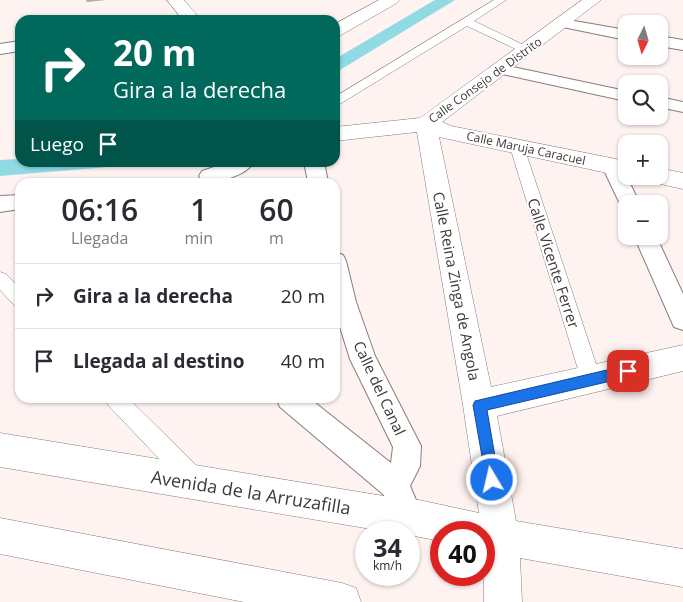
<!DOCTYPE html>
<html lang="es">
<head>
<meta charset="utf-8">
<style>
	:root { --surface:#fff; --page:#f2f2f3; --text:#2b2b33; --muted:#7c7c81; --line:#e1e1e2 }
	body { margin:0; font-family:"Open Sans",sans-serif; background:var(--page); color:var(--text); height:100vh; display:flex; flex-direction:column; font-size:19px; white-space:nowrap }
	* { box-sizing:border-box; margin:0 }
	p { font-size:16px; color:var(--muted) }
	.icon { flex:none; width:28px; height:28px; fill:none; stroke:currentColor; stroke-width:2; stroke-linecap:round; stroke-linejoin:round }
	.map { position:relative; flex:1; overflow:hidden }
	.details { position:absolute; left:15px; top:178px; width:325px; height:225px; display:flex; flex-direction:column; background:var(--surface); border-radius:15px; box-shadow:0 1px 4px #0004 }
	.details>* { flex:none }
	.banner { position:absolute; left:15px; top:15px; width:325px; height:152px; border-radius:15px; box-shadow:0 1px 4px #0004; background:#00695c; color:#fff; overflow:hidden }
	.needle { width:32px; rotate:185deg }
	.buttons { position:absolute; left:618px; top:15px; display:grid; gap:10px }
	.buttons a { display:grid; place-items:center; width:50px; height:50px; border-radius:10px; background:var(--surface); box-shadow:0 1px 4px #0004; font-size:25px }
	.speed { position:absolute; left:355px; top:521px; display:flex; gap:10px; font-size:25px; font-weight:700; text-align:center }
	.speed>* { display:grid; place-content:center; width:65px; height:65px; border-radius:50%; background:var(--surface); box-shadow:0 1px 4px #0004; line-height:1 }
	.speed small { font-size:12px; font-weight:400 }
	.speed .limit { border:8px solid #d22; background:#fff; color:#111 }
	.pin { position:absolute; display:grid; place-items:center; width:42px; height:42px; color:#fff; margin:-21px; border-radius:10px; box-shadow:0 2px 8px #0006 }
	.me { position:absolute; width:55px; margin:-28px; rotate:351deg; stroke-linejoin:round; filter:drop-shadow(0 0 4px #0008) }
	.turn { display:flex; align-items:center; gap:18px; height:105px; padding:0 15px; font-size:22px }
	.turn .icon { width:65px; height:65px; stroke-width:2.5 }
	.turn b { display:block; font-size:35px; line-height:42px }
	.then { display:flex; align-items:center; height:48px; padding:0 15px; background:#0003; gap:10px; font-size:19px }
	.eta { display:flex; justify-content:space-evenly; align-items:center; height:85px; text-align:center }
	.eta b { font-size:30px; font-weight:600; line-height:35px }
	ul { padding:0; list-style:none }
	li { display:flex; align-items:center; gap:15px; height:65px; padding:0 15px; border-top:1px solid var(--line) }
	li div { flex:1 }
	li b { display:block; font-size:19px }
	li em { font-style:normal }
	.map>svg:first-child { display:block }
	.water { fill:#90dae4 }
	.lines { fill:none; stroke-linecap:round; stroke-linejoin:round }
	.pedestrian-casing { stroke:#877c7b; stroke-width:1 }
	.minor-casing { stroke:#877c7b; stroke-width:2 }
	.tertiary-casing { stroke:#877c7b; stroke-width:1 }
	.pedestrian { fill:#fff; fill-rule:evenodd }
	.minor { fill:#fff; fill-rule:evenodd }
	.tertiary { fill:#fff; fill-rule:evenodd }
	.wall { fill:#b5abaa }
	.route { fill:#1a73e8; stroke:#114b97 }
	.labels { text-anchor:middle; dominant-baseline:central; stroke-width:4; stroke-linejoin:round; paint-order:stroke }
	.far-street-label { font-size:12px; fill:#3d3938; stroke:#fff }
	.street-label { font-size:15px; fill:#3d3938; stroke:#fff }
	.near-street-label { font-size:18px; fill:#3d3938; stroke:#fff }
</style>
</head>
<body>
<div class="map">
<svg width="683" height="602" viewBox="0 0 683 602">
	<rect width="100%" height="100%" fill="#fef3f1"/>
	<path class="water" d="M435,0H455L335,73V59Z
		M20,159V162L133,163L108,167L0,176V160Z"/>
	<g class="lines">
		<g class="pedestrian-casing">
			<path id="pedestrian" d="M494,0H506L474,21L530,48L532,50L530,52H522L467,26L335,107V97Z
				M517,142L522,144L524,147L601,379L598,385L591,388L584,385L581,379L510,147L512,144Z
				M0,272L6,274L20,288V307L14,305L0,290Z
				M105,398H128L201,470L204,478L201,486L193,489L185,486L108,405Z"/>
		</g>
		<g class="minor-casing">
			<path id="minor" d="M563,19L626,30V40L558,26L556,23L558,20Z
				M659,36L683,40V50L659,46Z
				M20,41V51L0,54V44Z
				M499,64L626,91V101L493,72L491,69L493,66Z
				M659,97L683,102V112L659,107Z
				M612,159L619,161L640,204H626V210L623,209L620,204L602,166L605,161Z
				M229,162H254C247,175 216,185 202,181L199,176L202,171Z
				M304,162H324L328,182H308Z
				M20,195V209L0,212V196Z
				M634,236H656L683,294V330L674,327Z
				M335,252L343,255L346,261L356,302L375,356L421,446L420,466L410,486L416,500L412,511L401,515L390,511L384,495L280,407L276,398H309L391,463L393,447L350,359L335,311Z"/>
		</g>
		<g class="tertiary-casing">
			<path id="tertiary" d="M167,0H184L201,20H183Z
				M379,0H399L397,3L341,35L335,36V24Z
				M582,0H601L442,122L451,126L626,161V176H628L626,177L439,137L491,387L683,345V371L497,416L516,521L683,549V587L520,558L522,602H484V532H441V541L409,535V532H389L0,467V433L402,499L419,500L479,513L463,405L417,132L335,141V127L420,118Z
				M659,168L683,173V189L651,182L648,176H659Z
				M0,518L342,583L356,588L361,602H244L0,554Z"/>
		</g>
		<use href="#pedestrian" class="pedestrian"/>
		<use href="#minor" class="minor"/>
		<use href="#tertiary" class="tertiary"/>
	</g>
	<path class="wall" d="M86,0H106L87,2Z"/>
	<path class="route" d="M628,365L632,367L634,371L632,375L628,377L487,410L499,480L497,485L492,487L487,485L473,405L475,401Z"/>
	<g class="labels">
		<g class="far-street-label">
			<text transform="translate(485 80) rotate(-36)">Calle Consejo de Distrito</text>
			<text transform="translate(526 148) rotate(12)">Calle Maruja Caracuel</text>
		</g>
		<g class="street-label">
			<text transform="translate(554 263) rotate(72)">Calle Vicente Ferrer</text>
			<text transform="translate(457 286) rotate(79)">Calle Reina Zinga de Angola</text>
			<text transform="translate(380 388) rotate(65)">Calle del Canal</text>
		</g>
		<g class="near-street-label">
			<text transform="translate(251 492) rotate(9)">Avenida de la Arruzafilla</text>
		</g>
	</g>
</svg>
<div class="buttons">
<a><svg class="needle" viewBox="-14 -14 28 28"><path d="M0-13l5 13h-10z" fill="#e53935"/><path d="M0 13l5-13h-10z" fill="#7c7c81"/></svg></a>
<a><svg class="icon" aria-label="search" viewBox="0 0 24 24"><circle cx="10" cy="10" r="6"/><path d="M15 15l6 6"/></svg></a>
<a>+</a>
<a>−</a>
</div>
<div class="speed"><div>34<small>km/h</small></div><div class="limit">40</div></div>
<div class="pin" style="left:628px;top:371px;background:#d93025"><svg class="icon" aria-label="arrive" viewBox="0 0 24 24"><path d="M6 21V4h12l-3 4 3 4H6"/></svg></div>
<svg class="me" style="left:492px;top:480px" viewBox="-20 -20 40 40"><circle r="17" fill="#1a73e8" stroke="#fff" stroke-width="3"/><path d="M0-11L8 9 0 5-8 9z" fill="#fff"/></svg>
<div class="banner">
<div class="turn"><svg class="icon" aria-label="right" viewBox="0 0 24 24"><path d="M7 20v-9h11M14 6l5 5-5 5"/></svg><div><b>20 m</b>Gira a la derecha</div></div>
<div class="then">Luego<svg class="icon" aria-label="arrive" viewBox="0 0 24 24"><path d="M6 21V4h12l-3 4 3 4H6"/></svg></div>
</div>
<section class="details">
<div class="eta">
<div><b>06:16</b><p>Llegada</p></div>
<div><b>1</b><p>min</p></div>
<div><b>60</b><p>m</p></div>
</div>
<ul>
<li><svg class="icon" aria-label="right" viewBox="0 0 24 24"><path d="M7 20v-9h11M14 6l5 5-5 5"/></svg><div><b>Gira a la derecha</b></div><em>20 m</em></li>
<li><svg class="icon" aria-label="arrive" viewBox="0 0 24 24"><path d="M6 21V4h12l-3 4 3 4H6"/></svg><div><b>Llegada al destino</b></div><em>40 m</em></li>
</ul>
</section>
</div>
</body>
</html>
